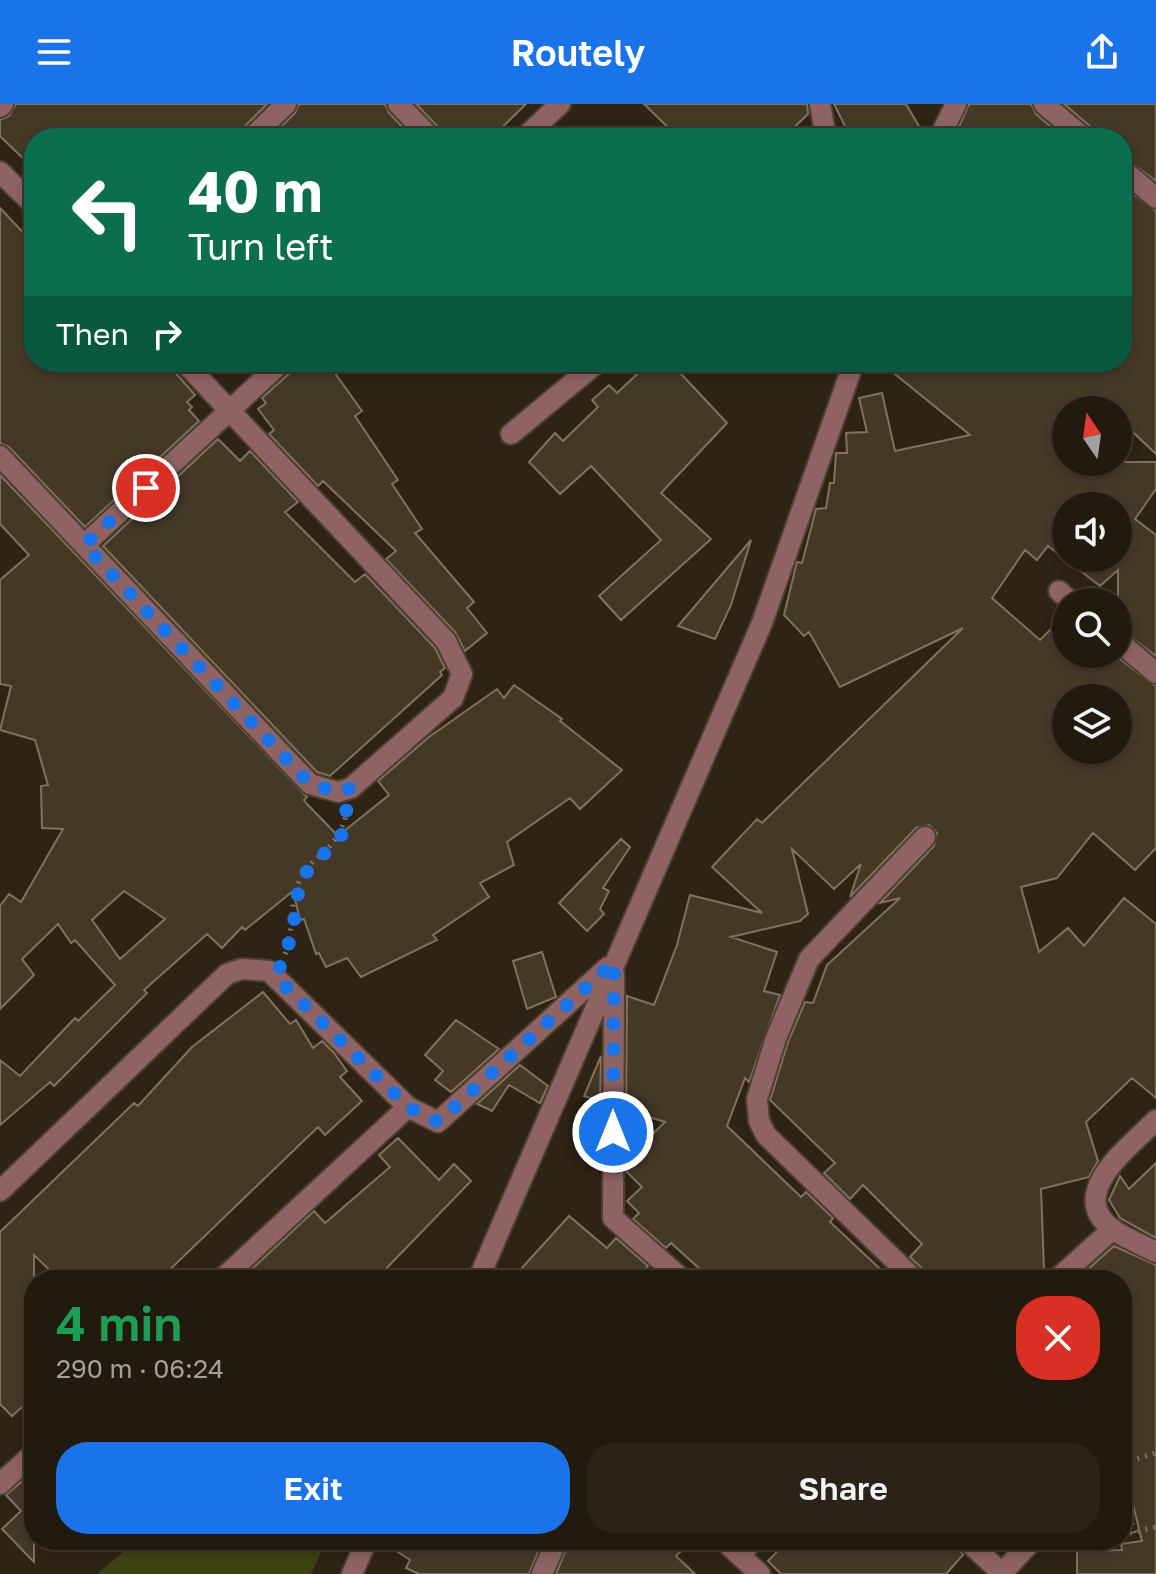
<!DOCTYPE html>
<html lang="en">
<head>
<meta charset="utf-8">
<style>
	:root { --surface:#231a0e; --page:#2b2317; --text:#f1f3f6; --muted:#a3a19e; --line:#40382e; --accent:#1a73e8 }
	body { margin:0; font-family:"Golos Text",sans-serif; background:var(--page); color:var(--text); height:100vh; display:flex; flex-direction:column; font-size:30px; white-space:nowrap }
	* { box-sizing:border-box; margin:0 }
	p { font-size:26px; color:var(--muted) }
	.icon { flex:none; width:44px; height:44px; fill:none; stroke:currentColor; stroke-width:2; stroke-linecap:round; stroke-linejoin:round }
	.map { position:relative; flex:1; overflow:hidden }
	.drawer { position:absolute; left:24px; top:1166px; width:1108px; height:280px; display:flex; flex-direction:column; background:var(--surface); border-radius:32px; box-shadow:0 4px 12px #0003,0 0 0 2px var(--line) }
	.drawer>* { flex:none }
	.hud { position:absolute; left:24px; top:24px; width:1108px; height:244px; border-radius:32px; box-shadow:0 4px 12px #0003,0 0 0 2px var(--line); background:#0b6e4f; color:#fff; overflow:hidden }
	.needle { width:52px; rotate:347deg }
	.controls { position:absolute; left:1052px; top:292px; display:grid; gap:16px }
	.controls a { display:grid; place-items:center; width:80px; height:80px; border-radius:50%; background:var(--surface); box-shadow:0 4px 12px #0003,0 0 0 2px var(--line); font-size:40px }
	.pin { position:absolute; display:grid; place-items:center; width:68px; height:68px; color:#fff; margin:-34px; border:4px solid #fff; border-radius:50%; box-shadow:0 2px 8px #0007 }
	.me { position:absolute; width:88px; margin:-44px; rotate:0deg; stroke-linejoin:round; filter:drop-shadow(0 0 6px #0008) }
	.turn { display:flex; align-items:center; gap:28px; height:168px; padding:0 32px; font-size:36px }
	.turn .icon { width:104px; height:104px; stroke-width:2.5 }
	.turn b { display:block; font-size:56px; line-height:68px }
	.then { display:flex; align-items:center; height:76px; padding:0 32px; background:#0003; gap:16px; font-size:30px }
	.round { display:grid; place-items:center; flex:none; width:84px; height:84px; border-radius:32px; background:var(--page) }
	.head { display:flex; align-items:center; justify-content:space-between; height:136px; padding:0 32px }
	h1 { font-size:48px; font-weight:600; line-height:60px; color:#1e9e55 }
	.action { display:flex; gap:16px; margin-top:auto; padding:16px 32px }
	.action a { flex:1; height:92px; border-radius:32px; background:var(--accent); color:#fff; font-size:32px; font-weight:600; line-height:92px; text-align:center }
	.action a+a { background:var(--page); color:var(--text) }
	header { display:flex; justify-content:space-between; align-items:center; height:104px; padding:0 32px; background:var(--accent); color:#fff; font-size:36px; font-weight:600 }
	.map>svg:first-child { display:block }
	.green { fill:#3e4111 }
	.building { fill:#453827; stroke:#80725f; stroke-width:2; fill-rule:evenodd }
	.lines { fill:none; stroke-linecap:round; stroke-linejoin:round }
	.minor-casing { stroke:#4c4031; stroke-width:24 }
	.path { stroke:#7c7163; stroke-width:5; stroke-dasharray:2 6; stroke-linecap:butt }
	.minor { stroke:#8f6364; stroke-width:20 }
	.route { stroke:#1a73e8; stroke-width:14; stroke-dasharray:0 25.2 }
</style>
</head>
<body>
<header><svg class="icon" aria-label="menu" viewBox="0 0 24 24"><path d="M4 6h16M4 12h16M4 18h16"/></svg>Routely<svg class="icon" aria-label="share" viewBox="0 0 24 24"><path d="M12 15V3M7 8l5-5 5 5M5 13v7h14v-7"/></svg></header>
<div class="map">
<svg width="1156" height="1470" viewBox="0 0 1156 1470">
	<rect width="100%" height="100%" fill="#2f2313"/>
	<path class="green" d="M137,1436H326L311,1470H97Z"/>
	<path class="building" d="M16,0H267L242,25L238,34H34V65L0,32V16L9,12Z
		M299,0H385L389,9L413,34H270L295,9Z
		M416,0H526L491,34H444L440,25Z
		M644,0H807L808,10L783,34H679Z
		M834,0H906L926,34H851Z
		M969,0H1031L1036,10L1064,34H954Z
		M1064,0H1156V77L1122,52V34H1097L1092,24Z
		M1122,82L1156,107V350L1118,314V306H1066V358H1156V385L1135,415L1156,431V552L1118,524V466L1100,482L1048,442L1037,456L1025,446L992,494L1040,536L1066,510V550H1113L1156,582V744L1135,766L1093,729L1057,774L1021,783L1039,848L1068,824L1084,842L1124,794L1156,820V994L1132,974L1086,1018L1098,1057L1089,1073L1041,1085L1044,1165L1029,1166V1172L990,1173L989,1176H928L925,1167L910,1153L922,1140L863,1081L850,1095L824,1069L835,1059L770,996L788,938L805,898L813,899L827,861L900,794L880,799L934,742L937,729L929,721L916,724L850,793L861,760L834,785L792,745L808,810L800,817L731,833L777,848L764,887L780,891L749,978L745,974L727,1022L801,1093L806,1088L833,1114L830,1118L891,1175L893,1173L896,1176H712L671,1139L666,1144L633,1115L639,1109L627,1097L642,1083L626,1067V1056L665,1018L626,1006L627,892L654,901L677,841L690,791L762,809L712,763L757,715L762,719L963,524L840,583L809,528L804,532L784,511L797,458L802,459L816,405L826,404L830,379H834L836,349H847L846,329L867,328L859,294L882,289L895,347L970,331L880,258H1122ZM1066,402H1118V454H1066ZM1066,594H1118V646H1066Z
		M0,104L34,140V258H166L195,291L187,298L192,303L189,306L199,317L85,423L9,343L0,339Z
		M295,258H327L362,307L355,312L398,376L392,380L422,425L415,429L474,498L467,504L487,529L465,547L455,528L386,455L396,447L323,377L318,382L269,330L274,326L258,305L266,299L262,294L291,268Z
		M650,258H670L727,319L661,389L711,435L621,516L599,492L661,436L591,362L560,390L529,358L555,329L563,337L598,303L592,296L609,281L617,289Z
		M218,335L240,357L250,347L298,398L285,408L355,478L365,470L435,544L445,564L440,568L442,571L330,672L317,668L103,442Z
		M0,371L307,693L304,696L307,700L338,732L389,691L378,677L429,633L497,585L504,594L514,581L562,615L560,617L622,666L580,705L570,694L507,738L514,761L480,779L489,793L433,831L437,836L361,873L347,854L326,863L319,849L316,850L304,815L300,816L293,787L245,826L242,823L222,844L207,830L144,886L147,889L54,982L50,978L0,1021V956L20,972L75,914L78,917L115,881L75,836L71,839L58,820L22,855L34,871L0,905V802L9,790L21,798L63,725L42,724L41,682L48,681L35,636L0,626L11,582L0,580V476L29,451L0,420ZM124,787L165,815L120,855L92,816Z
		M751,436L731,501L715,535L678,522Z
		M621,735L630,743L603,784L609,787L600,805L604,810L587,827L559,799Z
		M542,848L556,893L527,905L513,857Z
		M263,888L290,920L296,916L313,944L322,937L334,949L347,967L340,973L362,997L325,1031L318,1023L159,1176H60L34,1151V1292L12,1312L0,1300V1128L134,999L138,1002L192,943Z
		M456,916L499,945L451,988L435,976L443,967L425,951Z
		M601,952L600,997L584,992Z
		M520,961L548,982L540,999L509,981L492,1007L477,1000Z
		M398,1034L439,1076L454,1060L471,1077L378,1173L368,1166L357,1176H266L253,1164L314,1107L325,1119L390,1063L379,1051Z
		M1156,1059V1134L1120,1114L1109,1096L1120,1072L1129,1085Z
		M569,1112L607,1144L616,1134L648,1162L635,1176H511Z
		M1114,1142L1156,1161V1470H1077V1447L1122,1446L1121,1440L1142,1437L1126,1373L1122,1374V1176H1076Z
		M34,1367V1458L2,1425L21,1407L6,1391Z
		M380,1436H543L529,1470H419L406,1464L410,1456Z
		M570,1436H692L676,1452L695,1470H556Z
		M788,1436H953L963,1451L946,1470H781L768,1457Z"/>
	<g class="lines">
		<g class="minor-casing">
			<path id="minor" d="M398,0L431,34
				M820,0L826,34
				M1044,0L1084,34
				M0,3L3,0
				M251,34L286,0
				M524,34L560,0
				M939,34L956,0
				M1122,65L1156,94
				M0,68L34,101
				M511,330L598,258
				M0,352L310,680L338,688L351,684L453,594L462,570L446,537L184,258
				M84,441L282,258
				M1059,487L1071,498
				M1118,537L1156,569
				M614,870L613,1114L683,1176
				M1156,1016C1131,1042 1065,1089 1112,1125C1125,1134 1142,1141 1156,1148
				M0,1087L227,870L242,865L269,867L408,1003L438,1018L608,863
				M221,1176L408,1003
				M478,1176L762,519L854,258
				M915,1176L766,1031L759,1017L757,995L776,934L809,855L925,733
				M1056,1176L1113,1125
				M0,1380L34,1349
				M723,1436L760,1470
				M966,1436L1003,1470
				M740,1450L755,1436
				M1002,1469L1033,1436
				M352,1470L367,1436
				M542,1470L557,1436"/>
		</g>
		<path class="path" d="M285,850C294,826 289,797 300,776C313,749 337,748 346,711
			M1122,1359L1156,1349
			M1122,1389L1135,1429
			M1122,1431L1156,1423
			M1055,1442L1094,1436"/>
		<use href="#minor" class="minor"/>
	</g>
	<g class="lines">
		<path class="route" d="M146,384L84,441L310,680L338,688L351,684L341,732L300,775L292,831L276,873L408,1003L438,1018L614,858L613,1028"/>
	</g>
</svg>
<div class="controls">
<a><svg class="needle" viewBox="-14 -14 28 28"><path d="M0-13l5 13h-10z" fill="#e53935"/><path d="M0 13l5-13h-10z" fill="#a3a19e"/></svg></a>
<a><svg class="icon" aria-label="sound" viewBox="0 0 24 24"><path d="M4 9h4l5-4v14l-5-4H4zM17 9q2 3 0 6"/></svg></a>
<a><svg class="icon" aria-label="search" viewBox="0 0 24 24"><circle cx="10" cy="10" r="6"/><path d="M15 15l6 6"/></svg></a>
<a><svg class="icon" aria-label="layers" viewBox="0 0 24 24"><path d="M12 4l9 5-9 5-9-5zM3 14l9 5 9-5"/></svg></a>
</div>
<div class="pin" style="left:146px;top:384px;background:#d93025"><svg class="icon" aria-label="arrive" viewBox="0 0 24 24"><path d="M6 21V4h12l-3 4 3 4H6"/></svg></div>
<svg class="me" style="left:613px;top:1028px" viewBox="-20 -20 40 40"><circle r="17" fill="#1a73e8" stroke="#fff" stroke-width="3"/><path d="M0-11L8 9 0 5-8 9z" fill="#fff"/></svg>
<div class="hud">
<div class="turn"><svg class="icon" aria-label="left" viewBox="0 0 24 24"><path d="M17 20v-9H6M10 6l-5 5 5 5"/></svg><div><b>40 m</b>Turn left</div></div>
<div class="then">Then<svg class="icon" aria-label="right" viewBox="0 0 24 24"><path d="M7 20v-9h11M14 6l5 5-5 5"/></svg></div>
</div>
<section class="drawer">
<div class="head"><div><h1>4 min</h1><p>290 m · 06:24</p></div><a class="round" style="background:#d93025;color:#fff"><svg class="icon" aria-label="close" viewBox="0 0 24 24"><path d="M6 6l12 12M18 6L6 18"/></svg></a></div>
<div class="action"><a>Exit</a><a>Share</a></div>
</section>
</div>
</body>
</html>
